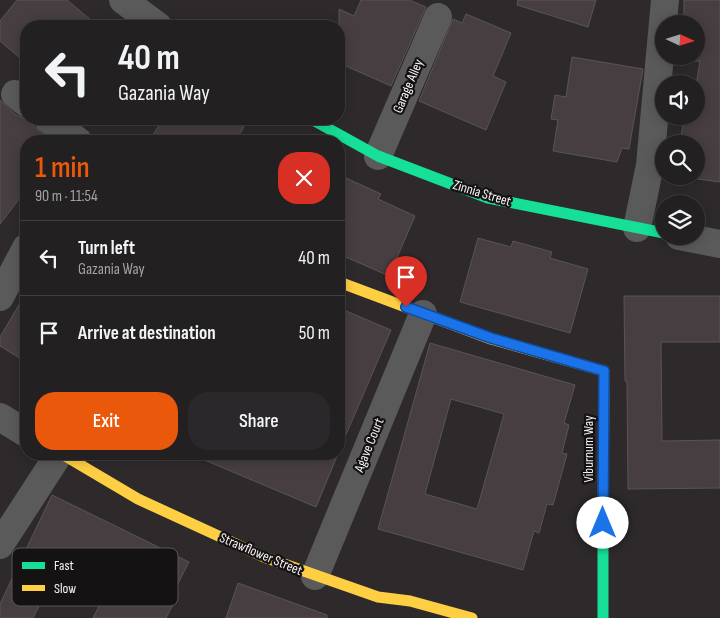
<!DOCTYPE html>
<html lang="en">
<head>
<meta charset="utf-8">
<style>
	:root { --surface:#222021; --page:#2a282a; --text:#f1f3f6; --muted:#a2a3a5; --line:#3f3e3f; --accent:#ea580c }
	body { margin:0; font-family:"Sofia Sans Condensed",sans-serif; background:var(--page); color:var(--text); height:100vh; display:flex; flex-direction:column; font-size:19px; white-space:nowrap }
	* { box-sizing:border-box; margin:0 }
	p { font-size:16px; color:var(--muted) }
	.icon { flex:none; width:28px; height:28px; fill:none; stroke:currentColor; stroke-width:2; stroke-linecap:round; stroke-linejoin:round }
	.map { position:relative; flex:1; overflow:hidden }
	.details { position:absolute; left:20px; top:135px; width:325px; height:325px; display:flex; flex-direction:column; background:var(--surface); border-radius:20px; box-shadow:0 2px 12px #0003,0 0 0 1px var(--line) }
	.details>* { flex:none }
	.guide { position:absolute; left:20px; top:20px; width:325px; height:105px; border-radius:20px; box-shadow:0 2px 12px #0003,0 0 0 1px var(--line); background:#222021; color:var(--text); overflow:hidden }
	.needle { width:32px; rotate:94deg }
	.buttons { position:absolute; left:655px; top:15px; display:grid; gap:10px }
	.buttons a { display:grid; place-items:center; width:50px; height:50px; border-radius:50%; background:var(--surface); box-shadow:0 2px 12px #0003,0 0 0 1px var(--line); font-size:25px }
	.pin { position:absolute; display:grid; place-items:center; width:42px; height:42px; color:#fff; margin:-51px -21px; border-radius:50% 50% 50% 0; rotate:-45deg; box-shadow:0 0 5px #0007 }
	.pin .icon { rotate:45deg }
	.me { position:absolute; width:55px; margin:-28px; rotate:0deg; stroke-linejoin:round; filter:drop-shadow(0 0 4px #0008) }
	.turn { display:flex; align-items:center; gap:18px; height:105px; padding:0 15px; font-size:22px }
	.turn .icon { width:65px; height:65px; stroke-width:2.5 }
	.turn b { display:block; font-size:35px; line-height:42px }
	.round { display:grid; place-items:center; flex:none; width:52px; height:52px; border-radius:20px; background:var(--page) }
	.headline { display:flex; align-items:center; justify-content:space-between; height:85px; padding:0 15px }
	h1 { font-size:30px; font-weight:600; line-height:38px; color:var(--accent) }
	.button { display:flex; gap:10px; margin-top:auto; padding:10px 15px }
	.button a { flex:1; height:58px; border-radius:20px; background:var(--accent); color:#fff; font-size:20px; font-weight:600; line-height:58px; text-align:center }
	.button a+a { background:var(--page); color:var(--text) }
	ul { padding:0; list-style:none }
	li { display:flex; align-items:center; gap:15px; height:75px; padding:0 15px; border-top:1px solid var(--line) }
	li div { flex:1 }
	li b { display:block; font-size:19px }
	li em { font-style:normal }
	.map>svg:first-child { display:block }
	.building { fill:#473e42; stroke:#585556; fill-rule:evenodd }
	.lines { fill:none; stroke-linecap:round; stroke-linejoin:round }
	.street { stroke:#5b5a5a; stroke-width:28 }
	.fast { stroke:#16e098; stroke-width:11 }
	.slow { stroke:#ffcf43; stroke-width:11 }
	.route-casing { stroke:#114b97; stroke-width:12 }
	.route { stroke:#1a73e8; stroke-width:9 }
	.labels { text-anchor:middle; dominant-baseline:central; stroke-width:4.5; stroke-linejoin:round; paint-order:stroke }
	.street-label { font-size:14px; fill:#f7f3f4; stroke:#151213 }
	.key { fill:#151213; stroke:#595656; stroke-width:1 }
	.key-label { font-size:14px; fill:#f7f3f4 }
</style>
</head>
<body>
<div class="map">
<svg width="720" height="618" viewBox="0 0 720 618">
	<rect width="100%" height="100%" fill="#2e2a2c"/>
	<path class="building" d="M17,0H67L98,26H26V63L0,41V21Z
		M361,0H409L426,7L391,86L339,63V9L354,16Z
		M518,0H596L588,27L517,5Z
		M684,0H720V182L676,176H696V144H680L684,116H696V85L700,61H684V56H696V24H684Z
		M466,14L511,33L493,76L506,82L486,130L419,101L453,19L462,23Z
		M572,57L643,69L629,149L622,148L617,162L553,151L558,120L551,119L555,95L566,97Z
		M0,100L16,115L24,118L52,141H26V190L0,224Z
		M163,119H231L244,127L235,141H149Z
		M346,178L381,194L378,199L415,216L389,276L339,254V195Z
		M478,238L511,247L513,241L552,252L550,258L588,269L570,333L460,302Z
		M26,293V362L0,346V337Z
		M624,296H720V342H661L662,441L720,440V488L628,489L627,381H625Z
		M339,308L391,330L339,451Z
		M430,343L575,385L564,423L569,425L562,453L567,454L553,505L547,504L539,533L534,531L523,570L378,529ZM451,399L504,414L477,509L425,494Z
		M190,454H338L316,507Z
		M52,495L189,562L171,597L176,599L166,618H93L113,579L65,555L33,618H0V604Z
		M238,583L327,615V618H226Z"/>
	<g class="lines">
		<path class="street" d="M123,0L158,26
			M15,94L26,103
			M48,119L78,141
			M378,156L438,17
			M637,228L650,165L665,0
			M679,236L720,244
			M0,297L26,248
			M0,417L26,433
			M0,545L59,454
			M315,576L423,314"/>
		<path class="fast" d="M311,119L378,156L488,198L664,233
			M603,618V521"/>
		<path class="slow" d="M339,282L491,339L604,371L603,521
			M62,454L138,499L264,557L378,597L410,601L472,618"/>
	</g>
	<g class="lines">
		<g class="route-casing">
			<path id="route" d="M406,307L491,338L604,371L603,523"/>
		</g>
		<use href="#route" class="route"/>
	</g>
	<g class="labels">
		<g class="street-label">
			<text transform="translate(408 86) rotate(-67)">Garage Alley</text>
			<text transform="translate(482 193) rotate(17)">Zinnia Street</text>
			<text transform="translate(369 445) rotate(-68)">Agave Court</text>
			<text transform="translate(588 449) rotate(-90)">Viburnum Way</text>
			<text transform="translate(261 554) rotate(23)">Strawflower Street</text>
		</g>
	</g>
	<rect x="12" y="548" width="166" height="58" rx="8" class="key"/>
	<rect x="22" y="562" width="23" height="7" fill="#16e098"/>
	<rect x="22" y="585" width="23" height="6" fill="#ffcf43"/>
	<g class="key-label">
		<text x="54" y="570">Fast</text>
		<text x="54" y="593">Slow</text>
	</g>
</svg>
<div class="buttons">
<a><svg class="needle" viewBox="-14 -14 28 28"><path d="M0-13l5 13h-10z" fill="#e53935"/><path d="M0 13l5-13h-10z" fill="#a2a3a5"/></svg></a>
<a><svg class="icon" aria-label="sound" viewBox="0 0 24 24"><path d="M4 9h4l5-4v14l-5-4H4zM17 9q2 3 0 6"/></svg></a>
<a><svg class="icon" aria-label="search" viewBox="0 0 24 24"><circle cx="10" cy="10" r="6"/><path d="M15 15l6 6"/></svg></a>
<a><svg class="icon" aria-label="layers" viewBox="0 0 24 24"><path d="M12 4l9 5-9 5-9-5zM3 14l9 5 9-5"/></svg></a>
</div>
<div class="pin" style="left:406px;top:307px;background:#d93025"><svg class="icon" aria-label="arrive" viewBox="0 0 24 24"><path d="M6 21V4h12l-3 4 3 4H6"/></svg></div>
<svg class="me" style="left:603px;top:523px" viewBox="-20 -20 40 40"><circle r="19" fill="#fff"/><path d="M0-13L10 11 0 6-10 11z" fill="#1a73e8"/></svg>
<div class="guide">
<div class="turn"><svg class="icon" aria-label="left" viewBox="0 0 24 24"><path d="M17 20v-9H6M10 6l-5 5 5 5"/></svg><div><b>40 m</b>Gazania Way</div></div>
</div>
<section class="details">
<div class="headline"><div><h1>1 min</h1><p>90 m · 11:54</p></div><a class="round" style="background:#d93025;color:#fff"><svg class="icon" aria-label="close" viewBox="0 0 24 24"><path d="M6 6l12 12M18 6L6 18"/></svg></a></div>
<ul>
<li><svg class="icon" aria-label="left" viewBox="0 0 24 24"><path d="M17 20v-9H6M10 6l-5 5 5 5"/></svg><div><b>Turn left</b><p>Gazania Way</p></div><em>40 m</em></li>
<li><svg class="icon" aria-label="arrive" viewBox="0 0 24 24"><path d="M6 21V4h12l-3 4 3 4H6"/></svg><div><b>Arrive at destination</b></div><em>50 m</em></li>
</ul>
<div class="button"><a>Exit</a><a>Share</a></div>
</section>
</div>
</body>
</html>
